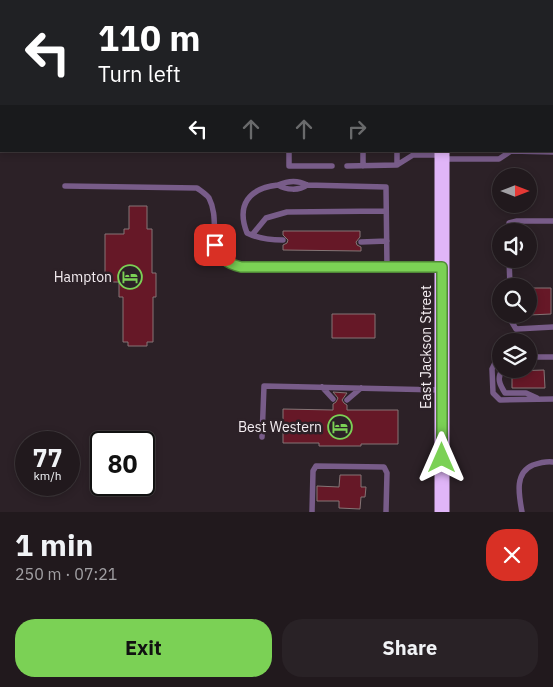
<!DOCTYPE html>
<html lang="en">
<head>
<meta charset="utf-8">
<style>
	:root { --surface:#21191d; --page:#292226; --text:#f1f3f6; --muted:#a2a0a4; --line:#3e383b; --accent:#7bd155 }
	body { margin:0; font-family:"IBM Plex Sans",sans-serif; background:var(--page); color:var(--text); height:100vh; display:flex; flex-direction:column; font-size:19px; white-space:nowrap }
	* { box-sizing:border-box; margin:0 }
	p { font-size:16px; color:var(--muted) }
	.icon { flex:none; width:28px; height:28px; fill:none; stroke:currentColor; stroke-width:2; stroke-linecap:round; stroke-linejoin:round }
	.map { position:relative; height:512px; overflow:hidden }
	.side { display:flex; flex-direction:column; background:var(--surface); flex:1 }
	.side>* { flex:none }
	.banner { position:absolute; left:0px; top:0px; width:554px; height:152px; box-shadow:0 2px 8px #0003,0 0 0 1px var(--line); background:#202124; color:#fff; overflow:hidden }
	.needle { width:32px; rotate:90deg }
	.tools { position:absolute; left:492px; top:168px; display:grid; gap:10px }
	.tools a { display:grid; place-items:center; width:45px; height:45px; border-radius:50%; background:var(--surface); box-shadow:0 2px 8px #0003,0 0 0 1px var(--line); font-size:25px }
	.speed { position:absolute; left:15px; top:431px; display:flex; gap:10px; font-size:25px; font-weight:700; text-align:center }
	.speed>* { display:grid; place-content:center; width:65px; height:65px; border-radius:50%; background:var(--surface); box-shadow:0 2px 8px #0003,0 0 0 1px var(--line); line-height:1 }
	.speed small { font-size:12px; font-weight:400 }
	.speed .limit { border:2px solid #111; border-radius:8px; background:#fff; color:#111 }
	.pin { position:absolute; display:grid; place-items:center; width:42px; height:42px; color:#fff; margin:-21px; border-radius:10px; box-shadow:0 2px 8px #0006 }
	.me { position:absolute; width:55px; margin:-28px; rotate:0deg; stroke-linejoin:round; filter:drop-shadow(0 0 4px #0008) }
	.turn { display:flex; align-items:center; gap:18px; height:105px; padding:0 15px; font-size:22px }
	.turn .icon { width:65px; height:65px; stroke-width:2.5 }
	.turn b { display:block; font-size:35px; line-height:42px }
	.lanes { display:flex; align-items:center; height:48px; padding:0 15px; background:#0003; justify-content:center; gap:25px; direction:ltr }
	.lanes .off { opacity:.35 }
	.round { display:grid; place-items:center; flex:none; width:52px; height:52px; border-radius:20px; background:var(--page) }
	.head { display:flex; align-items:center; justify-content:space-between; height:85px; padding:0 15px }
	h1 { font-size:30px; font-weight:700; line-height:38px }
	.primary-button { display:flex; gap:10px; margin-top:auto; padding:10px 15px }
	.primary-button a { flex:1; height:58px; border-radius:20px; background:var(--accent); color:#111; font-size:20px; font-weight:700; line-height:58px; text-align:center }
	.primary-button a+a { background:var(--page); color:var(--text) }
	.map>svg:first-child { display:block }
	.building { fill:#661827; stroke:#857576 }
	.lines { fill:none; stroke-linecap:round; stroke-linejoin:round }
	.lane { stroke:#785c89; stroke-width:5.5 }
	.highway { stroke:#e0b5f8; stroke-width:15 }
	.route-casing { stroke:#508837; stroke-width:12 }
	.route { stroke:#7bd155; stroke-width:9 }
	.labels { text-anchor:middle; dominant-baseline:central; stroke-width:5; stroke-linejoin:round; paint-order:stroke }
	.poi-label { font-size:14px; fill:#f4edf1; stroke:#2c2127; text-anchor:end }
	.street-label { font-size:14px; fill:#f4edf1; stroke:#2c2127 }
</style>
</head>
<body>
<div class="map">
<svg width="553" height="512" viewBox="0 0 553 512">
	<rect width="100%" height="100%" fill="#2c2127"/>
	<path class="building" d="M129,206H147V229H152V273H156V297H153V342H147V346H128V342H123V297H119V282H105V234H124V229H129Z
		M283,231H360V237L356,242L357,245L361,247V251L283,250V245L287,243L288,240L283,235Z
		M529,288H551V314L529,315Z
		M332,314H375V338H332Z
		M544,370L545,388H512V371Z
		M333,392L347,393L342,400L344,403L347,405V410H398V444H361V446H319V443H283V409L333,410V404L336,402L338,398Z
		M340,475H361V487H366L365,497H361L360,509L339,508V501H317V486L339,487Z"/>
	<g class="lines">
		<path class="lane" d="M483,1V0
			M552,2H553
			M289,151V166H332
			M363,151V166
			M397,151V165
			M511,151L553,152
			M442,159H499L511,151
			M347,166L397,165L413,155H440
			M278,185C249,188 236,205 247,233C259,239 270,240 283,240
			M307,185C299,191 286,190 278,185C287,181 298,180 307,185L386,187L387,267
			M65,186L197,188C201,191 206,194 209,198C223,225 200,258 241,267H440
			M509,231V223L517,221H553
			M252,235L266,218L287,212L386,211
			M361,242L387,241
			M509,259L510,286
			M510,314V319L516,329L553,327
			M501,357H498L492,369L493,393L500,400L553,399
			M529,357H553
			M503,369C496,378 500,385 505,393H526L537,398
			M322,387L333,399
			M347,400L361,388
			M262,437L264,386L440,390
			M312,512L313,471L316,466L384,467L387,473L386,512
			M522,512C519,495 514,473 533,465C539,463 546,461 553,462"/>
		<path class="highway" d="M442,0V1
			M442,151V512"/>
	</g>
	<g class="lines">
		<g class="route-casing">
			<path id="route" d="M215,245C221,258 227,264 241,267H442V458"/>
		</g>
		<use href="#route" class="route"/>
	</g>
	<defs>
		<g id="hotel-ring" transform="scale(1.25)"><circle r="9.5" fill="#2c2127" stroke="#7bd155" stroke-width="1.5"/><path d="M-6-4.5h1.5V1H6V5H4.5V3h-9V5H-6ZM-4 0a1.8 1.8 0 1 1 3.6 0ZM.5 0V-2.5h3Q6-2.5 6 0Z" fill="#7bd155"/></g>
	</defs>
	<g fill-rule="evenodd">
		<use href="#hotel-ring" x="130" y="277"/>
		<use href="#hotel-ring" x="340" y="427"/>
	</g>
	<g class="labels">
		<g class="poi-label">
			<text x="112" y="277">Hampton</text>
			<text x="322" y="427">Best Western</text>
		</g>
		<g class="street-label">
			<text transform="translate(426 347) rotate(-90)">East Jackson Street</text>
		</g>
	</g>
</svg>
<div class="tools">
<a><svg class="needle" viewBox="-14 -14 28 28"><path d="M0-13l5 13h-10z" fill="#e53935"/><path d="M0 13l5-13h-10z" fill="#a2a0a4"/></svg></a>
<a><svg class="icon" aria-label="sound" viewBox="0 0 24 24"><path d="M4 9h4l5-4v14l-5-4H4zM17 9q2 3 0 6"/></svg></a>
<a><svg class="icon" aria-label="search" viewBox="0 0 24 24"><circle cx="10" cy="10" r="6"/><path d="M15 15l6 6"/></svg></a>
<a><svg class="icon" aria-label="layers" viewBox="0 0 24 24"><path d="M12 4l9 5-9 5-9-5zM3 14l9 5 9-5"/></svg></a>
</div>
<div class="speed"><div>77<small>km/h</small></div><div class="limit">80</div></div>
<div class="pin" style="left:215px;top:245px;background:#d93025"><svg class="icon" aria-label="arrive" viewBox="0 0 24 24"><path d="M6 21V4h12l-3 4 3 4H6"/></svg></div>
<svg class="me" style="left:442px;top:458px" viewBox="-20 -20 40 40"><path d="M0-17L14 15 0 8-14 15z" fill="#7bd155" stroke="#fff" stroke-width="4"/></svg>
<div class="banner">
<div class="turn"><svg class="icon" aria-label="left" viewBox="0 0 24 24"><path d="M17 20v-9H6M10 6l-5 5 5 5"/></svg><div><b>110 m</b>Turn left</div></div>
<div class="lanes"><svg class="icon" aria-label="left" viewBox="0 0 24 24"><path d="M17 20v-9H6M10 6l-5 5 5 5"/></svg><svg class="icon off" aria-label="ahead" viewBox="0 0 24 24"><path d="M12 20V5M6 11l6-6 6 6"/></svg><svg class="icon off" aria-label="ahead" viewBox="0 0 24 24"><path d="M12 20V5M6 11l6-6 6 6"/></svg><svg class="icon off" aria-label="right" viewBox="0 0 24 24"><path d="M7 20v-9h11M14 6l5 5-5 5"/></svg></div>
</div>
</div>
<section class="side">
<div class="head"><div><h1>1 min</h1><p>250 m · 07:21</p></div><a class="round" style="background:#d93025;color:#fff"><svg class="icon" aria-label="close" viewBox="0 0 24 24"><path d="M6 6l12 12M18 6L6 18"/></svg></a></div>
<div class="primary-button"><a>Exit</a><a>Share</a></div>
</section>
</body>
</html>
